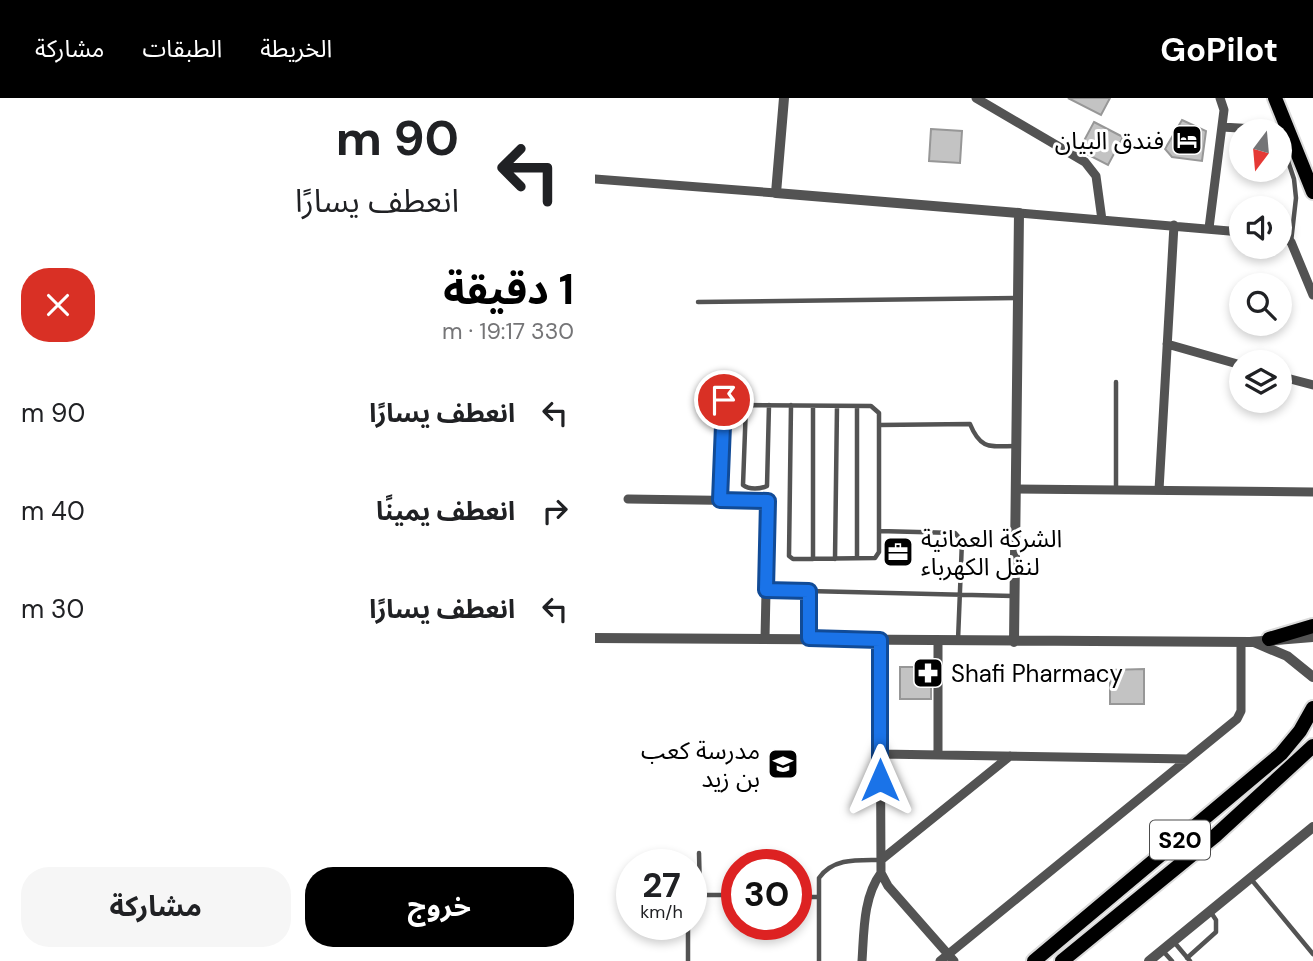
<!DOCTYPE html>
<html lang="ar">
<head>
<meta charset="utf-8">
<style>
	:root { --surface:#fff; --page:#f6f6f6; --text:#202124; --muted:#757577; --accent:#000 }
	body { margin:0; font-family:"DM Sans","Noto Sans Arabic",sans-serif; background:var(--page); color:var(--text); direction:rtl; height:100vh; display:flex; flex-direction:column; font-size:26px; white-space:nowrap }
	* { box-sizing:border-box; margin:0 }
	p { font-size:23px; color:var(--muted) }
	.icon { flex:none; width:38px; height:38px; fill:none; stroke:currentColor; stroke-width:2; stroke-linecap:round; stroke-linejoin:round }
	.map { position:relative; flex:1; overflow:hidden; direction:ltr }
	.side { display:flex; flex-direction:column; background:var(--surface); width:595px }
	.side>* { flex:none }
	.top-card { background:#fff; color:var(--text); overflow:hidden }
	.needle { width:46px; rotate:196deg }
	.controls { position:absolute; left:634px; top:21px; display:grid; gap:14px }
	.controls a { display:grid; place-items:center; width:63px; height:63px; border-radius:50%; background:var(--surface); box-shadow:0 4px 10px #0003; font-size:35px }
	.speed { position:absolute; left:21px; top:751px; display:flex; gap:14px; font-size:35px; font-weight:700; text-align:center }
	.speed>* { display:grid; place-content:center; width:91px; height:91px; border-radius:50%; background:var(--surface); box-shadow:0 4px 10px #0003; line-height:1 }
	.speed small { font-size:18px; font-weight:400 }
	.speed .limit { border:10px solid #d22; background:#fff; color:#111 }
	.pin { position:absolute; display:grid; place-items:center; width:60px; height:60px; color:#fff; margin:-30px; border:4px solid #fff; border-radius:50%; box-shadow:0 2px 7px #0007 }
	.me { position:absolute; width:77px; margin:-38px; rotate:0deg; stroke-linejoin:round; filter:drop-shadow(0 0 5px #0008) }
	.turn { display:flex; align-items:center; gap:24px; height:147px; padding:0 21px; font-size:32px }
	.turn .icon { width:91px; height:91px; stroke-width:2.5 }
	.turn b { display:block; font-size:49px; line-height:60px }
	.round { display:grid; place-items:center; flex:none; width:74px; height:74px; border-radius:28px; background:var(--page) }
	.overview { display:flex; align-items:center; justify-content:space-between; height:119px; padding:0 21px }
	h1 { font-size:42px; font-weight:700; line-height:52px; color:var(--accent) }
	.button { display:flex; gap:14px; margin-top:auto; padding:14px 21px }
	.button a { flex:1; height:80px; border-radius:28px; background:var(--accent); color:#fff; font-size:28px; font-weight:700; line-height:80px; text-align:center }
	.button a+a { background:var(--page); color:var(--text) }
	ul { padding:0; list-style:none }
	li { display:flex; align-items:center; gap:21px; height:98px; padding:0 21px }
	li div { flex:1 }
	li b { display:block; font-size:26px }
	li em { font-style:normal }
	header { display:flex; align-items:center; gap:42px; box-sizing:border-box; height:98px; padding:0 35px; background:var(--accent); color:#fff }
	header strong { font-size:33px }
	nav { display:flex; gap:38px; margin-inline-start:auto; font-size:24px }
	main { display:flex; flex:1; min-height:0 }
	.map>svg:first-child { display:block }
	.building { fill:#c3c3c3; stroke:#979797; stroke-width:2 }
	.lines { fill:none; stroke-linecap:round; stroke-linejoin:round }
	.primary-casing { stroke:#dbdbdb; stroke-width:18 }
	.trunk-casing { stroke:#dbdbdb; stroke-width:18 }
	.service { stroke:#535353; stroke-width:4.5 }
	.minor { stroke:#535353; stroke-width:9 }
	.tertiary { stroke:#535353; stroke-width:10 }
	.primary { stroke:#000; stroke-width:14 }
	.trunk { stroke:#000; stroke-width:14 }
	.route-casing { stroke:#114b97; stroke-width:18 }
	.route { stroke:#1a73e8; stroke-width:12 }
	.labels { text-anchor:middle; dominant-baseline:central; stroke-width:6; stroke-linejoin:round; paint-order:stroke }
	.shield { fill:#fff; stroke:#4c4c4c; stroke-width:2 }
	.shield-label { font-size:23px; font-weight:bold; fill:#000 }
	.poi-label { font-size:24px; fill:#000; stroke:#fff; text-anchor:end }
</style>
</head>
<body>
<header>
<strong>GoPilot</strong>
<nav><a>الخريطة</a><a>الطبقات</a><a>مشاركة</a></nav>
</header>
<main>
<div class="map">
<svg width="718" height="863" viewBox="0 0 718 863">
	<rect width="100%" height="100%" fill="#fff"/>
	<path class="building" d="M473,0H515L506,17Z
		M587,22L611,33L607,63L577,59L570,51Z
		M499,24L528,39L513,67L484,52Z
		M336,31L367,33L365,65L334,63Z
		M305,569H336V601H305Z
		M549,571V606H515V572Z"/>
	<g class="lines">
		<g class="primary-casing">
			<path id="primary" d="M439,863L686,656L705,633L718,610
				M467,863L620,738L718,648"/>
		</g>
		<g class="trunk-casing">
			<path id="trunk" d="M680,0L718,94
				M674,541L718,528"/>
		</g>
		<path class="service" d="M684,36L699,81L701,100L696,144
			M103,204L421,200
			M521,284V391
			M174,307L172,388C166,391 154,392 148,387L151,307L276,308L284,315V454L280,460L198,461L194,458L196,307
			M218,308V461
			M262,308V460
			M284,327L375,326C386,353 396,348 422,348
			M284,433L360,435L367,443L363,542
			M240,461L242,308
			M172,492L418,498
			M214,540V493
			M104,755L105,796
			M656,781L718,856
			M201,799H223
			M96,804L99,797H142
			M579,844L595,863
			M568,853L577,863
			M592,860L621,834V822L615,813
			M93,863V826
			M224,863V780C238,760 262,762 285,762"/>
		<path class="minor" d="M381,0L490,64L501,78L507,122
			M627,29L693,33
			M0,81L181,95
			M424,115L646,134
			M614,130L629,12L625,0
			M684,138L696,144L718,197
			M572,246L646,267
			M684,278L718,287
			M421,391L718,394
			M564,392L579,127
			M33,401L173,403L170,540
			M125,402L129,277
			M285,542L286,775L293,788L359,863
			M343,543V657
			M285,656L593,661
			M286,762L415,658
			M267,863C269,834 268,799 286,775
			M345,863L642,621L646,613V544"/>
		<path class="tertiary" d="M189,0L181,95L424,115L419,544
			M0,540L655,544L718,539
			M661,545L692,558L718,579
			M554,863L718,729"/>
		<use href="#primary" class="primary"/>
		<use href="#trunk" class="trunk"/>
	</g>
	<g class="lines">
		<g class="route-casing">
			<path id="route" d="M129,302L125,402L173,403L171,492L214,493V540L285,542V682"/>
		</g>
		<use href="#route" class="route"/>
	</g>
	<defs>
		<g id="hotel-square" transform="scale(1.575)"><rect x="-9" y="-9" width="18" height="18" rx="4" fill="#000" stroke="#fff"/><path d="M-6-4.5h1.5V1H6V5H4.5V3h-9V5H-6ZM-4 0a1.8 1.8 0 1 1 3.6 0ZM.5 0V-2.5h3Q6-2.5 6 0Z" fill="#fff"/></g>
		<g id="office-square" transform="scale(1.575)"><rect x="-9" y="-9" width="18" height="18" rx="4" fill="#000" stroke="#fff"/><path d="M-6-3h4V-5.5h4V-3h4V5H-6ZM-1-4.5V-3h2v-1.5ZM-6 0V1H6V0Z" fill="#fff"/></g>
		<g id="pharmacy-square" transform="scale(1.575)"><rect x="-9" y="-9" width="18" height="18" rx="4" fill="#000" stroke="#fff"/><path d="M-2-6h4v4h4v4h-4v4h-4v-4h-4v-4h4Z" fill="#fff"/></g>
		<g id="school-square" transform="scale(1.575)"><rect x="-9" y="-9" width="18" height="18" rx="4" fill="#000" stroke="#fff"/><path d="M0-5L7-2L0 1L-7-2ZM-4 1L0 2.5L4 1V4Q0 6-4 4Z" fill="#fff"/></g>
	</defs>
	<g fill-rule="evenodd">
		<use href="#hotel-square" x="592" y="42"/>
		<use href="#office-square" x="303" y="454"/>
		<use href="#pharmacy-square" x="333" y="575"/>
		<use href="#school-square" x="188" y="666"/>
	</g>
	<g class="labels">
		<rect class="shield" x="555" y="722.5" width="60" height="39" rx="5"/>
		<g class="shield-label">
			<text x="585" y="742">S20</text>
		</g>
		<g class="poi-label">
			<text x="569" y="42">فندق البيان</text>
			<text x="326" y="440" text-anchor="start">الشرکة العمانیة<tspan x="326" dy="28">لنقل الکهرباء</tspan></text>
			<text x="356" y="575" text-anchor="start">Shafi Pharmacy</text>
			<text x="165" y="652">مدرسة كعب<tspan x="165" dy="28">بن زيد</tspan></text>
		</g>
	</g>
</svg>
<div class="controls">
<a><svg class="needle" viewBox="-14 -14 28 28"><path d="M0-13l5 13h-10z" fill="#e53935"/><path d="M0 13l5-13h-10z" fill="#757577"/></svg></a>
<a><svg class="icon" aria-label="sound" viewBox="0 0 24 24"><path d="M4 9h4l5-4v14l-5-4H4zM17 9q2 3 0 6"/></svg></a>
<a><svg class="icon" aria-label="search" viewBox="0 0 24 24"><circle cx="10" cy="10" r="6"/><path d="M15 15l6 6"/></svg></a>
<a><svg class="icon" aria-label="layers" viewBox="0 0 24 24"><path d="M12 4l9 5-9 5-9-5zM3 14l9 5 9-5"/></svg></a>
</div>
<div class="speed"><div>27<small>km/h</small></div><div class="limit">30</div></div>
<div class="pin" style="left:129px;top:302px;background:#d93025"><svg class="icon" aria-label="arrive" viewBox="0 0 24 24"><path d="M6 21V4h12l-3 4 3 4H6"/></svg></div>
<svg class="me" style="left:285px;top:682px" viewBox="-20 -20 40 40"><path d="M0-17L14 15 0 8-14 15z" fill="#1a73e8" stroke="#fff" stroke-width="4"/></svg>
</div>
<section class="side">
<div class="top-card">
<div class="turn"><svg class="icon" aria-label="left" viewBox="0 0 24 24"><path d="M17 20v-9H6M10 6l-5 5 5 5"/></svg><div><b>90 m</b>انعطف يسارًا</div></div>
</div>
<div class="overview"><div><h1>1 دقيقة</h1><p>330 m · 19:17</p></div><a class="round" style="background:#d93025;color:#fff"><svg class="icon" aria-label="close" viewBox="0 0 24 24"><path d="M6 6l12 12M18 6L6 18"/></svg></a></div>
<ul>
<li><svg class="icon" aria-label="left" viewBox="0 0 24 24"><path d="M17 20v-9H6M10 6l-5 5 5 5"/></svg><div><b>انعطف يسارًا</b></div><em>90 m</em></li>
<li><svg class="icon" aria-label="right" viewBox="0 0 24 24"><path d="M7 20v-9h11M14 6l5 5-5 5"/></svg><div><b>انعطف يمينًا</b></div><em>40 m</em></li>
<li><svg class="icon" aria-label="left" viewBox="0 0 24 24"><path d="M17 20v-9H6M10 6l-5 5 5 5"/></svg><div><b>انعطف يسارًا</b></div><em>30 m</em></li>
</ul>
<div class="button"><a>خروج</a><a>مشاركة</a></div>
</section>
</main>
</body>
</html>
